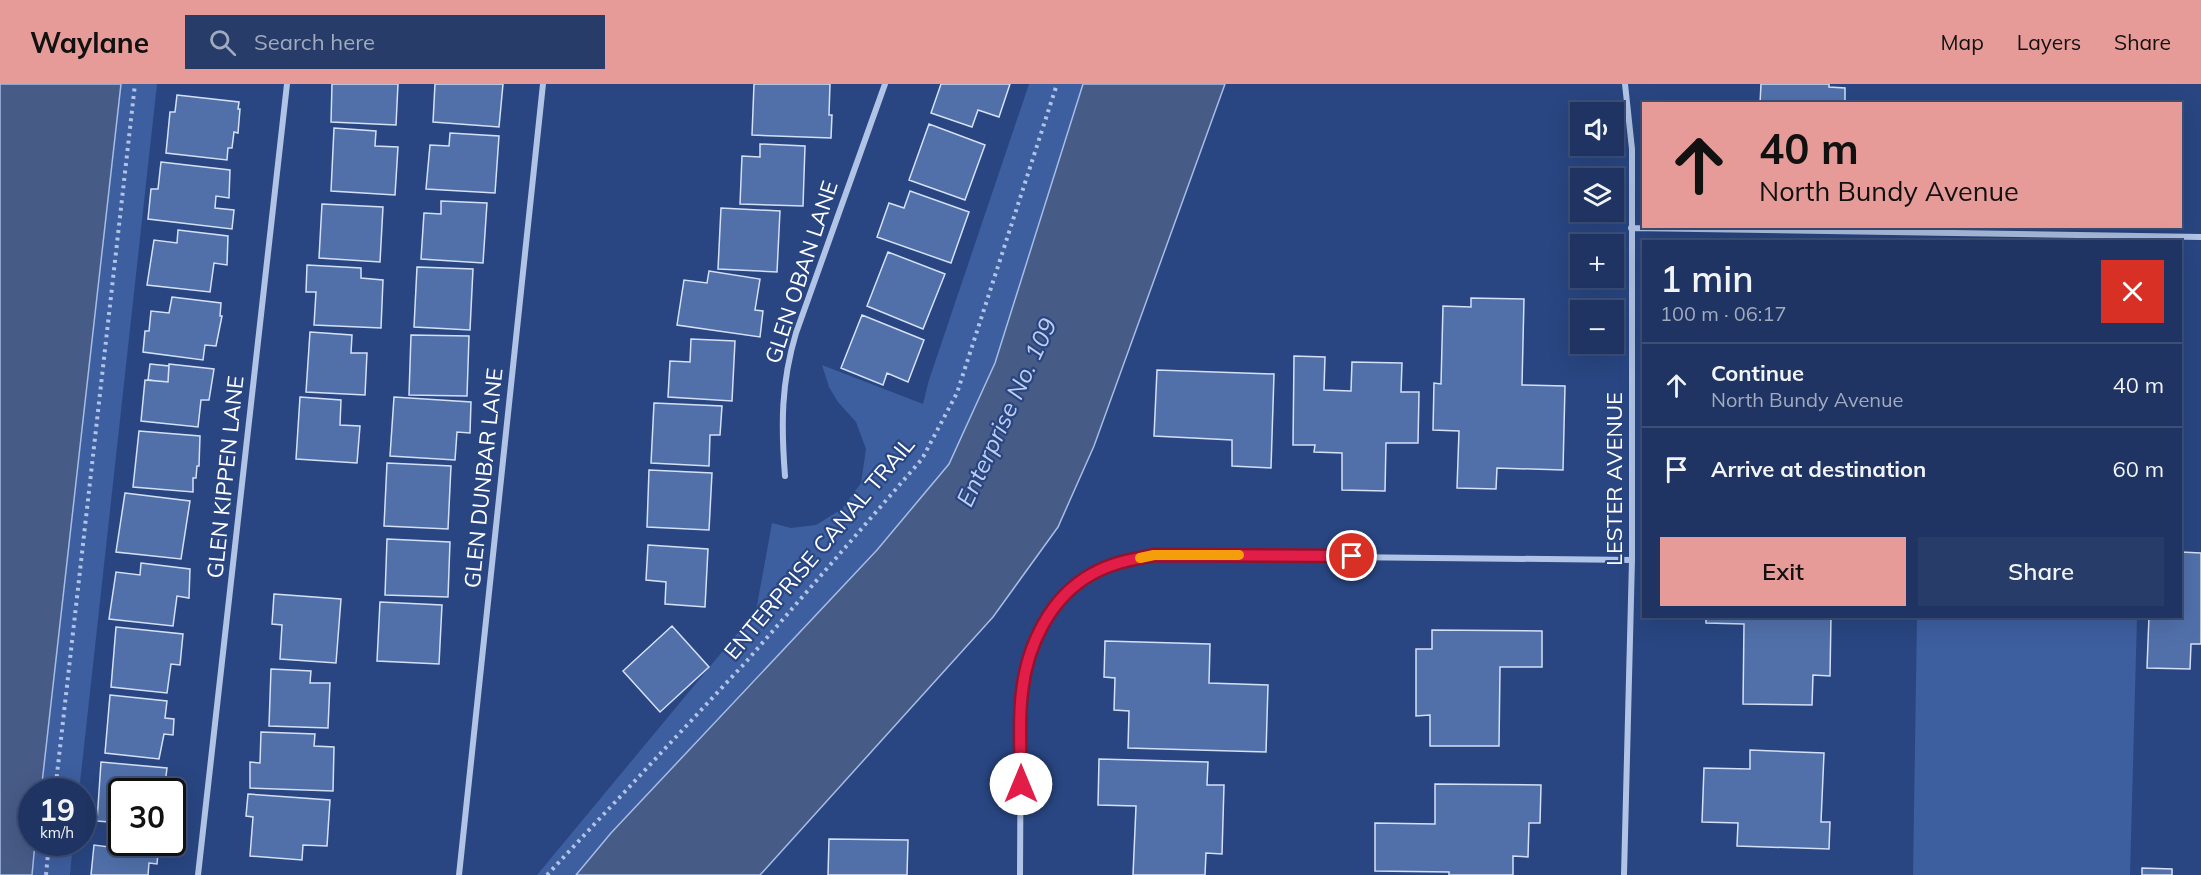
<!DOCTYPE html>
<html lang="en">
<head>
<meta charset="utf-8">
<style>
	:root { --surface:#1f3462; --page:#273c68; --text:#f1f3f6; --muted:#a1aabe; --line:#3c4f77; --accent:#e69b98 }
	body { margin:0; font-family:Mulish,sans-serif; background:var(--page); color:var(--text); height:100vh; display:flex; flex-direction:column; font-size:22px; white-space:nowrap }
	* { box-sizing:border-box; margin:0 }
	p { font-size:20px; color:var(--muted) }
	.icon { flex:none; width:33px; height:33px; fill:none; stroke:currentColor; stroke-width:2; stroke-linecap:round; stroke-linejoin:round }
	.map { position:relative; flex:1; overflow:hidden }
	.details { position:absolute; left:1642px; top:156px; width:540px; height:378px; display:flex; flex-direction:column; background:var(--surface); border-radius:0px; box-shadow:0 6px 24px #0002,0 0 0 2px var(--line) }
	.details>* { flex:none }
	.top-card { position:absolute; left:1642px; top:18px; width:540px; height:126px; border-radius:0px; box-shadow:0 6px 24px #0002,0 0 0 2px var(--line); background:#e69b98; color:#111; overflow:hidden }
	.fabs { position:absolute; left:1570px; top:18px; display:grid; gap:12px }
	.fabs a { display:grid; place-items:center; width:54px; height:54px; border-radius:0px; background:var(--surface); box-shadow:0 6px 24px #0002,0 0 0 2px var(--line); font-size:30px }
	.speed { position:absolute; left:18px; top:694px; display:flex; gap:12px; font-size:30px; font-weight:700; text-align:center }
	.speed>* { display:grid; place-content:center; width:78px; height:78px; border-radius:50%; background:var(--surface); box-shadow:0 6px 24px #0002,0 0 0 2px var(--line); line-height:1 }
	.speed small { font-size:15px; font-weight:400 }
	.speed .limit { border:3px solid #111; border-radius:9px; background:#fff; color:#111 }
	.pin { position:absolute; display:grid; place-items:center; width:51px; height:51px; color:#fff; margin:-26px; border:3px solid #fff; border-radius:50%; box-shadow:0 2px 6px #0007 }
	.me { position:absolute; width:66px; margin:-33px; rotate:0deg; stroke-linejoin:round; filter:drop-shadow(0 0 4px #0008) }
	.turn { display:flex; align-items:center; gap:21px; height:126px; padding:0 18px; font-size:27px }
	.turn .icon { width:78px; height:78px; stroke-width:2.5 }
	.turn b { display:block; font-size:42px; line-height:51px }
	.round { display:grid; place-items:center; flex:none; width:63px; height:63px; border-radius:0px; background:var(--page) }
	.head { display:flex; align-items:center; justify-content:space-between; height:102px; padding:0 18px }
	h1 { font-size:36px; font-weight:600; line-height:45px }
	.action { display:flex; gap:12px; margin-top:auto; padding:12px 18px }
	.action a { flex:1; height:69px; border-radius:0px; background:var(--accent); color:#111; font-size:24px; font-weight:600; line-height:69px; text-align:center }
	.action a+a { background:var(--page); color:var(--text) }
	ul { padding:0; list-style:none }
	li { display:flex; align-items:center; gap:18px; height:84px; padding:0 18px; border-top:2px solid var(--line) }
	li div { flex:1 }
	li b { display:block; font-size:22px }
	li em { font-style:normal }
	header { display:flex; align-items:center; gap:36px; box-sizing:border-box; height:84px; padding:0 30px; background:var(--accent); color:#111 }
	header strong { font-size:28px }
	nav { display:flex; gap:33px; margin-inline-start:auto; font-size:21px }
	.search { width:420px; height:54px; background:var(--page); display:flex; align-items:center; gap:15px; box-sizing:border-box; padding:0 21px; border-radius:0px; color:var(--muted); font-size:22px }
	.map>svg:first-child { display:block }
	.green { fill:#3d5e9f }
	.water { fill:#475b87; stroke:#a6bde6; stroke-width:1.5 }
	.building { fill:#5170aa; stroke:#d4e0f5; stroke-width:1.5 }
	.lines { fill:none; stroke-linecap:round; stroke-linejoin:round }
	.path { stroke:#b1c4e6; stroke-width:4; stroke-dasharray:3 4.5; stroke-linecap:butt }
	.street { stroke:#b1c4e6; stroke-width:6 }
	.route-casing { stroke:#92132f; stroke-width:15 }
	.route { stroke:#e11d48; stroke-width:10 }
	.slow { stroke:#f59e0b; stroke-width:10 }
	.labels { text-anchor:middle; dominant-baseline:central; stroke-width:4.5; stroke-linejoin:round; paint-order:stroke }
	.street-label { font-size:22px; fill:#fff; stroke:#294682 }
	.water-label { font-size:24px; font-style:italic; fill:#bdceee; stroke:#294682 }
</style>
</head>
<body>
<header>
<strong>Waylane</strong>
<div class="search"><svg class="icon" aria-label="search" viewBox="0 0 24 24"><circle cx="10" cy="10" r="6"/><path d="M15 15l6 6"/></svg>Search here</div>
<nav><a>Map</a><a>Layers</a><a>Share</a></nav>
</header>
<div class="map">
<svg width="2201" height="791" viewBox="0 0 2201 791">
	<rect width="100%" height="100%" fill="#294682"/>
	<path class="green" d="M121,0H157L79,708H41Z
		M1029,0H1083L995,279L949,380L877,466L611,749L576,791H537L756,527L772,439L791,444L816,441L842,425L861,399L866,365L856,338L838,318L829,303L822,281L923,320L929,296Z
		M1917,533H2137L2130,791H1913Z
		M35,759H73L70,791H32Z"/>
	<path class="water" d="M0,0H121L41,708H32V759H35L32,791H0Z
		M1083,0H1225L1094,362L1058,443L993,533L760,791H576L611,749L877,466L949,380L995,279Z"/>
	<path class="building" d="M332,0H398L396,41L331,38Z
		M435,0H503L499,43L433,38Z
		M754,0H830L829,31H832L831,54L752,51Z
		M941,0H1010L999,33L978,26L972,43L931,29Z
		M1761,0H1829V3L1845,4V20H1760Z
		M177,11L239,18L238,25H240L238,49L234,48L232,64H228L227,76L166,69L170,28H175Z
		M929,40L985,61L965,116L909,96Z
		M334,44L376,47L375,62L398,63L395,111L331,107Z
		M450,49L499,52L495,109L426,105L430,61L449,62Z
		M760,60L805,62L803,122L740,120L742,72L760,73Z
		M161,78L230,86L229,114L216,112L215,124L234,126L232,145L148,135L151,105H158Z
		M910,107L969,128L951,179L877,153L889,119L904,124Z
		M441,117L487,119L483,179L421,175L424,129L441,130Z
		M322,120L383,123L380,178L319,174Z
		M721,124L780,127L777,188L718,185Z
		M178,146L228,152L227,181L214,179L210,208L147,201L154,156L177,159Z
		M888,168L945,190L923,245L867,222Z
		M307,181L361,184V194L383,196L381,244L314,241L316,208H306Z
		M417,183L473,185L470,246L414,243Z
		M709,187L760,195L755,226L763,227L760,253L677,241L684,196L707,199Z
		M172,213L221,219L220,232H222L216,262L205,261L203,276L143,268L145,247H149L151,227L169,229Z
		M1471,214L1524,215L1522,301L1565,302L1563,386L1497,384L1496,405L1457,404L1459,347L1433,346L1434,299L1441,300L1443,222L1471,223Z
		M862,231L924,256L908,298L887,289L883,301L841,284Z
		M310,248L352,251L351,269H367L365,311L306,308Z
		M411,251L469,252L467,312L409,311Z
		M691,255L735,257L732,317L668,313L670,277L690,278Z
		M1294,272L1325,273L1324,306L1351,307L1352,278L1402,279L1401,308H1419L1418,359H1386L1385,407L1342,406V369L1314,368L1315,361H1293Z
		M150,280L169,282L168,298L148,296Z
		M169,280L214,285L209,316H201L198,343L141,337L145,296L168,298Z
		M1157,286L1274,290L1271,384L1232,382V356L1154,352Z
		M300,313L341,316L340,341L360,342L357,379L296,375Z
		M394,313L471,318L470,349L457,348L455,376L390,372Z
		M654,319L722,322L720,351H710L709,382L651,379Z
		M139,347L200,352L199,382H197L196,394H193V408L133,403Z
		M387,379L451,382L448,445L384,442Z
		M649,386L712,389L709,446L647,443Z
		M125,409L190,417L181,475L116,468Z
		M387,455L450,458L448,513L385,511Z
		M648,461L708,465L705,523L665,520L666,498L646,496Z
		M2181,468L2201,469V560H2191L2190,585L2147,584L2149,532H2181Z
		M141,479L190,485L189,514L177,512L173,542L109,535L116,488L140,491Z
		M274,510L341,515L336,579L280,575L282,541L272,540Z
		M380,518L442,521L439,580L377,577Z
		M1706,532H1831L1830,592L1813,591L1812,621L1743,620L1744,540L1706,539Z
		M672,542L709,583L660,628L623,587Z
		M116,543L183,550L180,581L171,580L167,609L111,603Z
		M1432,546L1542,547V583H1500L1499,662H1430V631L1416,632V565H1432Z
		M1105,557L1210,560L1209,599L1268,601L1266,668L1128,664L1129,627L1114,626L1115,594L1104,593Z
		M271,585L311,587L310,599H330L328,644L269,642Z
		M110,611L167,617L165,634L174,635L173,651L164,650L159,675L105,669Z
		M261,648L315,650L314,662L334,663L333,707L250,704V678L260,679Z
		M1750,666L1824,669L1821,738H1830L1829,765L1737,762L1738,739L1702,738L1704,684L1750,685Z
		M1099,675L1208,678L1207,701H1224L1222,770L1206,769L1205,791H1133L1136,722L1098,721Z
		M101,678L167,684L164,708H122V739L97,737Z
		M1435,700L1541,701L1540,739H1529L1528,773L1513,772V791H1449V788L1375,787V739L1435,740Z
		M248,710L330,716L327,762L303,761L302,776L250,772L253,733L246,732Z
		M111,745L122,746V759H159L157,780L149,779L148,791H91L94,761L109,763Z
		M829,755L908,756L907,791H828Z
		M2142,784L2172,785V791H2142Z"/>
	<g class="lines">
		<path class="path" d="M55,708L135,0
			M46,791L49,759
			M547,791L745,579L922,375L957,309L1057,0"/>
		<path class="street" d="M1631,144L2201,153
			M785,392C781,341 781,299 796,249L885,0
			M198,791L287,0
			M459,791L543,0
			M1020,791L1021,609C1030,562 1048,516 1092,490C1110,479 1133,475 1154,471L1632,476
			M1624,791L1632,476V65L1625,0"/>
	</g>
	<g class="lines">
		<g class="route-casing">
			<path id="route" d="M1021,700C1021,670 1018,638 1022,608C1027,562 1050,513 1092,490C1111,479 1133,475 1154,471L1352,472"/>
		</g>
		<use href="#route" class="route"/>
		<path class="slow" d="M1140,474L1154,471H1239"/>
	</g>
	<g class="labels">
		<g class="street-label">
			<text transform="translate(801 188) rotate(-72)">GLEN OBAN LANE</text>
			<text transform="translate(225 393) rotate(-84)">GLEN KIPPEN LANE</text>
			<text transform="translate(483 394) rotate(-84)">GLEN DUNBAR LANE</text>
			<text transform="translate(1614 395) rotate(-90)">LESTER AVENUE</text>
			<text transform="translate(819 464) rotate(-50)">ENTERPRISE CANAL TRAIL</text>
		</g>
		<g class="water-label">
			<text transform="translate(1006 328) rotate(-65)">Enterprise No. 109</text>
		</g>
	</g>
</svg>
<div class="fabs">
<a><svg class="icon" aria-label="sound" viewBox="0 0 24 24"><path d="M4 9h4l5-4v14l-5-4H4zM17 9q2 3 0 6"/></svg></a>
<a><svg class="icon" aria-label="layers" viewBox="0 0 24 24"><path d="M12 4l9 5-9 5-9-5zM3 14l9 5 9-5"/></svg></a>
<a>+</a>
<a>−</a>
</div>
<div class="speed"><div>19<small>km/h</small></div><div class="limit">30</div></div>
<div class="pin" style="left:1352px;top:472px;background:#d93025"><svg class="icon" aria-label="arrive" viewBox="0 0 24 24"><path d="M6 21V4h12l-3 4 3 4H6"/></svg></div>
<svg class="me" style="left:1021px;top:700px" viewBox="-20 -20 40 40"><circle r="19" fill="#fff"/><path d="M0-13L10 11 0 6-10 11z" fill="#e11d48"/></svg>
<div class="top-card">
<div class="turn"><svg class="icon" aria-label="ahead" viewBox="0 0 24 24"><path d="M12 20V5M6 11l6-6 6 6"/></svg><div><b>40 m</b>North Bundy Avenue</div></div>
</div>
<section class="details">
<div class="head"><div><h1>1 min</h1><p>100 m · 06:17</p></div><a class="round" style="background:#d93025;color:#fff"><svg class="icon" aria-label="close" viewBox="0 0 24 24"><path d="M6 6l12 12M18 6L6 18"/></svg></a></div>
<ul>
<li><svg class="icon" aria-label="ahead" viewBox="0 0 24 24"><path d="M12 20V5M6 11l6-6 6 6"/></svg><div><b>Continue</b><p>North Bundy Avenue</p></div><em>40 m</em></li>
<li><svg class="icon" aria-label="arrive" viewBox="0 0 24 24"><path d="M6 21V4h12l-3 4 3 4H6"/></svg><div><b>Arrive at destination</b></div><em>60 m</em></li>
</ul>
<div class="action"><a>Exit</a><a>Share</a></div>
</section>
</div>
</body>
</html>
